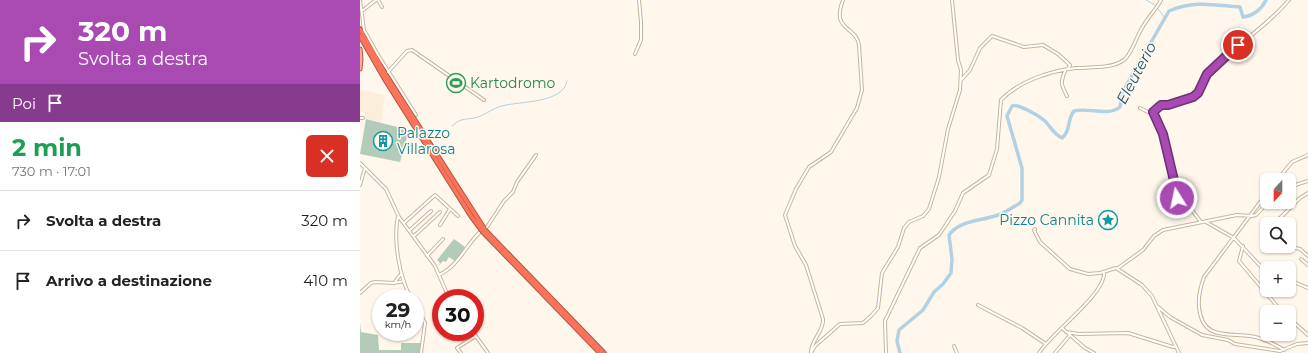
<!DOCTYPE html>
<html lang="it">
<head>
<meta charset="utf-8">
<style>
	:root { --surface:#fff; --page:#f2f2f2; --text:#222; --muted:#767676; --line:#e0e0e0 }
	body { margin:0; font-family:Montserrat,sans-serif; background:var(--page); color:var(--text); height:100vh; display:flex; flex-direction:column; font-size:15px; white-space:nowrap }
	* { box-sizing:border-box; margin:0 }
	p { font-size:13px; color:var(--muted) }
	.icon { flex:none; width:22px; height:22px; fill:none; stroke:currentColor; stroke-width:2; stroke-linecap:round; stroke-linejoin:round }
	.map { position:relative; flex:1; overflow:hidden }
	.sheet { display:flex; flex-direction:column; background:var(--surface); width:360px }
	.sheet>* { flex:none }
	.hud { background:#a94ab3; color:#fff; overflow:hidden }
	.needle { width:26px; rotate:201deg }
	.controls { position:absolute; left:900px; top:173px; display:grid; gap:8px }
	.controls a { display:grid; place-items:center; width:36px; height:36px; border-radius:6px; background:var(--surface); box-shadow:0 1px 3px #0004; font-size:20px }
	.speed { position:absolute; left:12px; top:289px; display:flex; gap:8px; font-size:20px; font-weight:700; text-align:center }
	.speed>* { display:grid; place-content:center; width:52px; height:52px; border-radius:50%; background:var(--surface); box-shadow:0 1px 3px #0004; line-height:1 }
	.speed small { font-size:10px; font-weight:400 }
	.speed .limit { border:6px solid #d22; background:#fff; color:#111 }
	.pin { position:absolute; display:grid; place-items:center; width:34px; height:34px; color:#fff; margin:-17px; border:2px solid #fff; border-radius:50%; box-shadow:0 1px 4px #0007 }
	.me { position:absolute; width:44px; margin:-22px; rotate:350deg; stroke-linejoin:round; filter:drop-shadow(0 0 3px #0008) }
	.turn { display:flex; align-items:center; gap:14px; height:84px; padding:0 12px; font-size:18px }
	.turn .icon { width:52px; height:52px; stroke-width:2.5 }
	.turn b { display:block; font-size:28px; line-height:34px }
	.then { display:flex; align-items:center; height:38px; padding:0 12px; background:#0003; gap:8px; font-size:15px }
	.round { display:grid; place-items:center; flex:none; width:42px; height:42px; border-radius:6px; background:var(--page) }
	.summary { display:flex; align-items:center; justify-content:space-between; height:68px; padding:0 12px }
	h1 { font-size:24px; font-weight:700; line-height:30px; color:#1e9e55 }
	ul { padding:0; list-style:none }
	li { display:flex; align-items:center; gap:12px; height:60px; padding:0 12px; border-top:1px solid var(--line) }
	li div { flex:1 }
	li b { display:block; font-size:15px }
	li em { font-style:normal }
	main { display:flex; flex:1; min-height:0 }
	.map>svg:first-child { display:block }
	.built { fill:#fceed8 }
	.green { fill:#b3ccba }
	.lines { fill:none; stroke-linecap:round; stroke-linejoin:round }
	.stream { stroke:#b1d1e5; stroke-width:1 }
	.river { stroke:#b1d1e5; stroke-width:3.5 }
	.minor-casing { stroke:#c8b499; stroke-width:4 }
	.major-casing { stroke:#b15743; stroke-width:5 }
	.highway-casing { stroke:#b15743; stroke-width:5.5 }
	.minor { stroke:#fff; stroke-width:2 }
	.major { stroke:#fcab9c; stroke-width:3 }
	.highway { stroke:#fa735a; stroke-width:3.5 }
	.route-casing { stroke:#6e3074; stroke-width:10 }
	.route { stroke:#a94ab3; stroke-width:7 }
	.labels { text-anchor:middle; dominant-baseline:central; stroke-width:3; stroke-linejoin:round; paint-order:stroke }
	.leisure-label { font-size:14px; fill:#27864d; stroke:#fff7eb; text-anchor:start }
	.culture-label { font-size:14px; fill:#0d838f; stroke:#fff7eb; text-anchor:start }
	.water-label { font-size:15px; font-style:italic; fill:#1d5371; stroke:#fff7eb }
</style>
</head>
<body>
<main>
<section class="sheet">
<div class="hud">
<div class="turn"><svg class="icon" aria-label="right" viewBox="0 0 24 24"><path d="M7 20v-9h11M14 6l5 5-5 5"/></svg><div><b>320 m</b>Svolta a destra</div></div>
<div class="then">Poi<svg class="icon" aria-label="arrive" viewBox="0 0 24 24"><path d="M6 21V4h12l-3 4 3 4H6"/></svg></div>
</div>
<div class="summary"><div><h1>2 min</h1><p>730 m · 17:01</p></div><a class="round" style="background:#d93025;color:#fff"><svg class="icon" aria-label="close" viewBox="0 0 24 24"><path d="M6 6l12 12M18 6L6 18"/></svg></a></div>
<ul>
<li><svg class="icon" aria-label="right" viewBox="0 0 24 24"><path d="M7 20v-9h11M14 6l5 5-5 5"/></svg><div><b>Svolta a destra</b></div><em>320 m</em></li>
<li><svg class="icon" aria-label="arrive" viewBox="0 0 24 24"><path d="M6 21V4h12l-3 4 3 4H6"/></svg><div><b>Arrivo a destinazione</b></div><em>410 m</em></li>
</ul>
</section>
<div class="map">
<svg width="948" height="353" viewBox="0 0 948 353">
	<rect width="100%" height="100%" fill="#fff7eb"/>
	<path class="built" d="M0,90L25,95L21,122L4,118L5,113L0,112Z"/>
	<path class="green" d="M6,119L49,130L40,162L0,154Z
		M94,239L105,247L96,262L89,257L86,262L83,261L78,266L80,263L77,260Z
		M0,323L1,332L18,335L19,350H41V343H62L61,353H0Z"/>
	<g class="lines">
		<path class="stream" d="M786,0L795,5L805,18
			M92,126C101,118 103,120 114,118C123,117 132,108 142,106C159,101 203,104 207,81"/>
		<path class="river" d="M540,353L537,341L539,330L563,310L574,292L583,284L591,273L592,259L589,235C599,220 622,221 638,215C645,213 653,207 660,203L662,200V168L647,116L652,106C658,103 681,117 686,122C691,128 695,135 702,138C711,131 707,119 714,111C729,107 748,117 760,107L763,91L809,11C834,0 854,5 880,7L883,17C893,16 902,9 906,0"/>
		<g class="minor-casing">
			<path id="minor" d="M0,0L4,30L18,55L56,115
				M18,0L22,7
				M2,11L16,0
				M275,54L281,40V22L279,0
				M705,71C700,84 701,84 707,96
				M28,72L47,51L52,50L124,100
				M601,80L610,70L620,48L632,36L664,47L683,45L698,54L710,65L708,69
				M780,108L788,112H795L803,134L820,207L824,210L831,209L841,222
				M793,112C796,110 800,106 803,105C812,103 827,101 835,95C844,89 845,75 853,67C878,44 907,26 929,0
				M0,118H3
				M0,163L26,189L39,217L75,266L89,298
				M917,180L932,162L948,155
				M0,185L5,168
				M929,187L948,181
				M907,193L844,277C840,288 838,296 839,307C842,340 867,333 890,336C903,338 913,343 924,350
				M38,216C33,239 39,277 51,298
				M846,222L874,238L907,273
				M44,223L75,195L98,216
				M914,224L940,198L948,193
				M80,225L90,209
				M127,227L144,201L153,192L157,182L176,155
				M675,229L674,230L680,242L710,269L728,274L740,273L756,268L782,285L792,296L819,353
				M50,230L71,211
				M907,231L905,234L907,235
				M54,236L80,212
				M883,246L879,261L922,312
				M927,246L940,249L948,256
				M67,256L83,239
				M941,259L948,265
				M758,268L783,250L794,236L803,230L877,215L892,216L896,215L908,202
				M41,274L34,283L44,281
				M79,275C98,266 105,247 119,233
				M929,280L948,288
				M0,293L11,283L15,282L34,283
				M55,304L65,323L61,353
				M618,305L662,328L686,344
				M797,306L810,317L842,335L868,340L875,344L920,351L937,344L948,343
				M929,318L948,335
				M702,328L725,348L734,353
				M113,332L128,353
				M706,332L719,334L768,333L813,347L816,346
				M594,346L597,353
				M101,353L97,348L116,336
				M451,353L455,346L480,324L503,323L511,316L518,308L522,273L538,247L544,228L549,222L563,216L569,209L579,177L588,129L600,90L601,70L598,60L592,0
				M451,353C450,341 464,332 463,319L446,265L435,246L425,215L436,189L449,167L471,152L497,108L502,90L499,45C496,25 471,32 483,0
				M526,353L525,321L560,248L579,235L595,211L603,193L629,175L637,149L641,100C659,81 690,71 716,68C731,67 751,69 764,60C771,55 777,36 782,28C787,18 796,10 801,0
				M679,353C691,333 747,293 744,272
				M695,353L710,335"/>
		</g>
		<g class="major-casing">
			<path id="major" d="M0,49L1,59L0,69"/>
		</g>
		<g class="highway-casing">
			<path id="highway" d="M0,29L26,75L125,230L244,353
				M0,36L26,81L111,216L123,232L240,353"/>
		</g>
		<use href="#minor" class="minor"/>
		<use href="#major" class="major"/>
		<use href="#highway" class="highway"/>
	</g>
	<g class="lines">
		<g class="route-casing">
			<path id="route" d="M817,198L816,189L803,134L793,112L801,105H808L833,97L838,93L847,74L878,45"/>
		</g>
		<use href="#route" class="route"/>
	</g>
	<defs>
		<g id="stadium-ring" transform="scale(1)"><circle r="9.5" fill="#fff7eb" stroke="#2e9e5b" stroke-width="1.5"/><path d="M0-5a6.5 5 0 1 0 0 10a6.5 5 0 1 0 0-10ZM-3.5-1.8h7v3.6h-7Z" fill="#2e9e5b"/></g>
		<g id="building-ring" transform="scale(1)"><circle r="9.5" fill="#fff7eb" stroke="#0f9aa8" stroke-width="1.5"/><path d="M-4-6H4V6H1V3H-1V6H-4ZM-2.5-4.3h1.7v1.8h-1.7ZM.8-4.3h1.7v1.8H.8ZM-2.5-1h1.7V.8h-1.7ZM.8-1h1.7V.8H.8Z" fill="#0f9aa8"/></g>
		<g id="sight-ring" transform="scale(1)"><circle r="9.5" fill="#fff7eb" stroke="#0f9aa8" stroke-width="1.5"/><path d="M0-6L1.8-2.2L6-1.7L2.9 1.2L3.7 5.4L0 3.3L-3.7 5.4L-2.9 1.2L-6-1.7L-1.8-2.2Z" fill="#0f9aa8"/></g>
	</defs>
	<g fill-rule="evenodd">
		<use href="#stadium-ring" x="96" y="83"/>
		<use href="#building-ring" x="23" y="141"/>
		<use href="#sight-ring" x="748" y="220"/>
	</g>
	<g class="labels">
		<g class="leisure-label">
			<text x="110" y="83">Kartodromo</text>
		</g>
		<g class="culture-label">
			<text x="37" y="133">Palazzo<tspan x="37" dy="16">Villarosa</tspan></text>
			<text x="734" y="220" text-anchor="end">Pizzo Cannita</text>
		</g>
		<g class="water-label">
			<text transform="translate(776 73) rotate(-62)">Eleuterio</text>
		</g>
	</g>
</svg>
<div class="controls">
<a><svg class="needle" viewBox="-14 -14 28 28"><path d="M0-13l5 13h-10z" fill="#e53935"/><path d="M0 13l5-13h-10z" fill="#767676"/></svg></a>
<a><svg class="icon" aria-label="search" viewBox="0 0 24 24"><circle cx="10" cy="10" r="6"/><path d="M15 15l6 6"/></svg></a>
<a>+</a>
<a>−</a>
</div>
<div class="speed"><div>29<small>km/h</small></div><div class="limit">30</div></div>
<div class="pin" style="left:878px;top:45px;background:#d93025"><svg class="icon" aria-label="arrive" viewBox="0 0 24 24"><path d="M6 21V4h12l-3 4 3 4H6"/></svg></div>
<svg class="me" style="left:817px;top:198px" viewBox="-20 -20 40 40"><circle r="17" fill="#a94ab3" stroke="#fff" stroke-width="3"/><path d="M0-11L8 9 0 5-8 9z" fill="#fff"/></svg>
</div>
</main>
</body>
</html>
